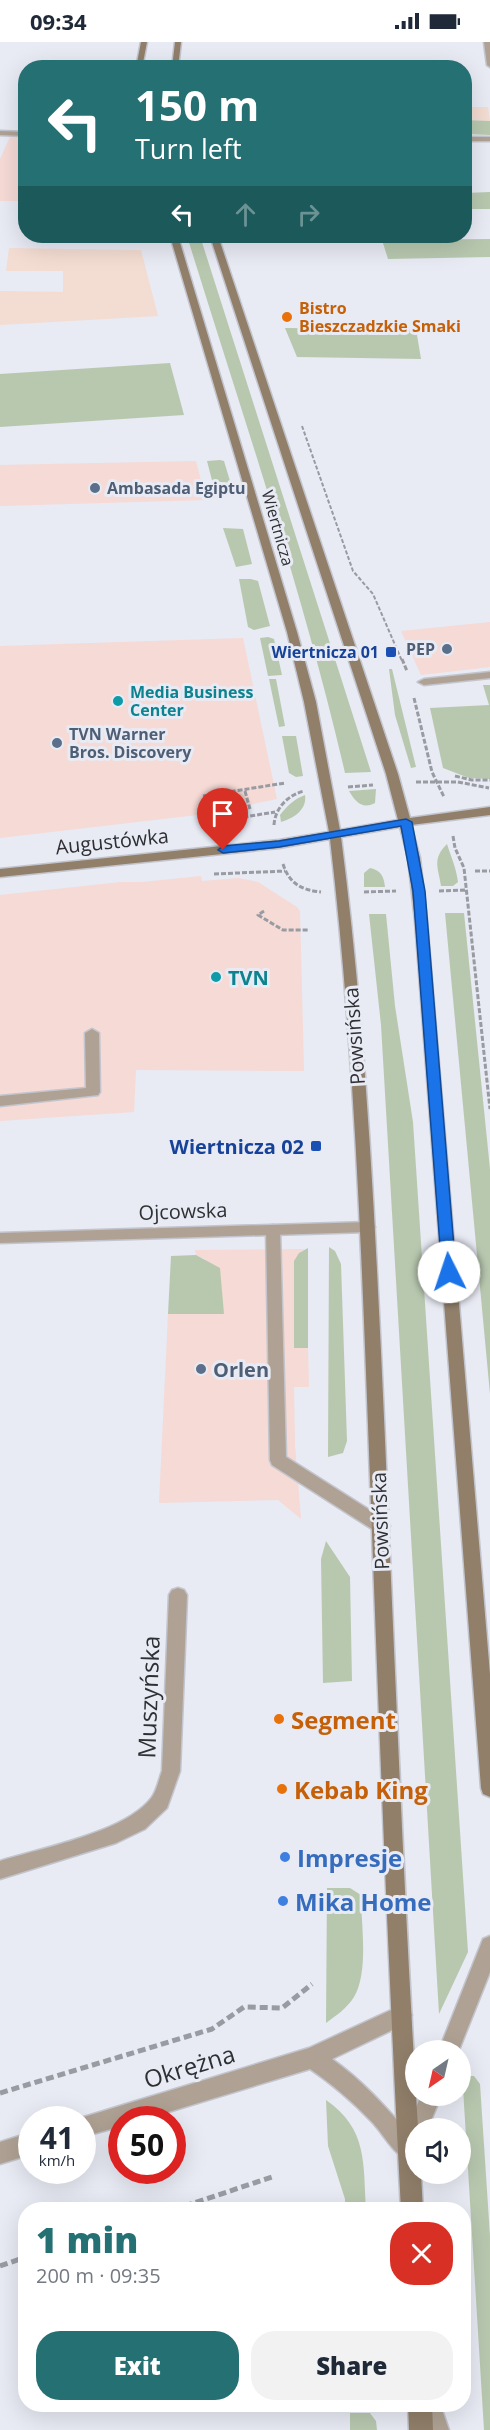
<!DOCTYPE html>
<html lang="en">
<head>
<meta charset="utf-8">
<style>
	:root { --surface:#fff; --page:#f2f2f3; --text:#1f2937; --muted:#747a83; --accent:#247072 }
	body { margin:0; font-family:"Open Sans",sans-serif; background:var(--page); color:var(--text); height:100vh; display:flex; flex-direction:column; font-size:22px; white-space:nowrap }
	* { box-sizing:border-box; margin:0 }
	p { font-size:20px; color:var(--muted) }
	.icon { flex:none; width:33px; height:33px; fill:none; stroke:currentColor; stroke-width:2; stroke-linecap:round; stroke-linejoin:round }
	.map { position:relative; flex:1; overflow:hidden }
	.drawer { position:absolute; left:18px; top:2160px; width:453px; height:210px; display:flex; flex-direction:column; background:var(--surface); border-radius:24px; box-shadow:0 6px 24px #0002 }
	.drawer>* { flex:none }
	.banner { position:absolute; left:18px; top:18px; width:454px; height:183px; border-radius:24px; box-shadow:0 6px 24px #0002; background:#247072; color:#fff; overflow:hidden }
	.needle { width:39px; rotate:214deg }
	.fabs { position:absolute; left:405px; top:1998px; display:grid; gap:12px }
	.fabs a { display:grid; place-items:center; width:66px; height:66px; border-radius:50%; background:var(--surface); box-shadow:0 6px 24px #0002; font-size:30px }
	.speed { position:absolute; left:18px; top:2064px; display:flex; gap:12px; font-size:30px; font-weight:700; text-align:center }
	.speed>* { display:grid; place-content:center; width:78px; height:78px; border-radius:50%; background:var(--surface); box-shadow:0 6px 24px #0002; line-height:1 }
	.speed small { font-size:15px; font-weight:400 }
	.speed .limit { border:9px solid #d22; background:#fff; color:#111 }
	.pin { position:absolute; display:grid; place-items:center; width:51px; height:51px; color:#fff; margin:-62px -26px; border-radius:50% 50% 50% 0; rotate:-45deg; box-shadow:0 0 6px #0007 }
	.pin .icon { rotate:45deg }
	.me { position:absolute; width:66px; margin:-33px; rotate:356deg; stroke-linejoin:round; filter:drop-shadow(0 0 4px #0008) }
	.turn { display:flex; align-items:center; gap:21px; height:126px; padding:0 18px; font-size:27px }
	.turn .icon { width:78px; height:78px; stroke-width:2.5 }
	.turn b { display:block; font-size:42px; line-height:51px }
	.lanes { display:flex; align-items:center; height:57px; padding:0 18px; background:#0003; justify-content:center; gap:30px; direction:ltr }
	.lanes .off { opacity:.35 }
	.round { display:grid; place-items:center; flex:none; width:63px; height:63px; border-radius:24px; background:var(--page) }
	.summary { display:flex; align-items:center; justify-content:space-between; height:102px; padding:0 18px }
	h1 { font-size:36px; font-weight:800; line-height:45px; color:var(--accent) }
	.button { display:flex; gap:12px; margin-top:auto; padding:12px 18px }
	.button a { flex:1; height:69px; border-radius:24px; background:var(--accent); color:#fff; font-size:24px; font-weight:800; line-height:69px; text-align:center }
	.button a+a { background:var(--page); color:var(--text) }
	.status { display:flex; justify-content:space-between; align-items:center; height:42px; padding:0 30px; background:var(--surface); direction:ltr }
	.status svg { height:16px; fill:currentColor }
	.map>svg:first-child { display:block }
	.commercial { fill:#f5dad6 }
	.education { fill:#f3dcd1 }
	.green { fill:#b8c8af }
	.lines { fill:none; stroke-linecap:round; stroke-linejoin:round }
	.lane-casing { stroke:#c3c5ce; stroke-width:3 }
	.street-casing { stroke:#c3c5ce; stroke-width:3 }
	.secondary-casing { stroke:#c3c5ce; stroke-width:3 }
	.path-far2 { stroke:#999ba2; stroke-width:2; stroke-dasharray:4 2; stroke-linecap:butt }
	.path-far1 { stroke:#999ba2; stroke-width:3; stroke-dasharray:5 2; stroke-linecap:butt }
	.path { stroke:#999ba2; stroke-width:5; stroke-dasharray:8 4; stroke-linecap:butt }
	.lane { fill:#afa294; fill-rule:evenodd }
	.street { fill:#afa294; fill-rule:evenodd }
	.secondary { fill:#917f6a; fill-rule:evenodd }
	.route { fill:#1a73e8; stroke:#114b97; stroke-width:1.5 }
	.food-dot { fill:#e8710a; stroke:#e8eaf4; stroke-width:2 }
	.service-dot { fill:#5c6f8a; stroke:#e8eaf4; stroke-width:2 }
	.transit-dot { fill:#1a4fb4; stroke:#e8eaf4; stroke-width:2 }
	.culture-dot { fill:#0f9aa8; stroke:#e8eaf4; stroke-width:2 }
	.shop-dot { fill:#3f7fe0; stroke:#e8eaf4; stroke-width:2 }
	.labels { text-anchor:middle; dominant-baseline:central; stroke-width:6; stroke-linejoin:round; paint-order:stroke }
	.far-food-label { font-size:16px; font-weight:bold; fill:#c56008; stroke:#e8eaf4; text-anchor:start }
	.far-service-label { font-size:16px; font-weight:bold; fill:#4e5e75; stroke:#e8eaf4; text-anchor:start }
	.far-street-label { font-size:16px; fill:#2f3034; stroke:#e8eaf4 }
	.far-transit-label { font-size:16px; font-weight:bold; fill:#164399; stroke:#e8eaf4; text-anchor:end }
	.far-culture-label { font-size:16px; font-weight:bold; fill:#0d838f; stroke:#e8eaf4; text-anchor:start }
	.street-label { font-size:20px; fill:#2f3034; stroke:#e8eaf4 }
	.culture-label { font-size:20px; font-weight:bold; fill:#0d838f; stroke:#e8eaf4; text-anchor:start }
	.transit-label { font-size:20px; font-weight:bold; fill:#164399; stroke:#e8eaf4; text-anchor:end }
	.service-label { font-size:20px; font-weight:bold; fill:#4e5e75; stroke:#e8eaf4; text-anchor:start }
	.near-street-label { font-size:24px; fill:#2f3034; stroke:#e8eaf4 }
	.near-food-label { font-size:24px; font-weight:bold; fill:#c56008; stroke:#e8eaf4; text-anchor:start }
	.near-shop-label { font-size:24px; font-weight:bold; fill:#366cbe; stroke:#e8eaf4; text-anchor:start }
</style>
</head>
<body>
<div class="status"><b>09:34</b><svg viewBox="0 0 49 12"><path d="M0 12V9h3v3zM5 12V6h3v6zM10 12V3h3v9zM15 12V0h3v12zM26 1h20v11H26zM47 4h2v5h-2z"/></svg></div>
<div class="map">
<svg width="490" height="2388" viewBox="0 0 490 2388">
	<rect width="100%" height="100%" fill="#e8eaf4"/>
	<path class="commercial" d="M10,95H25V159H0V117Z
		M196,419L206,458L0,464V423Z
		M490,580V625L421,633L401,589Z
		M243,596L277,757L206,772L0,796V604Z
		M201,834L202,839L238,836L258,840L297,865L300,869L304,1029L136,1028L134,1070L0,1079V853L121,840H142Z
		M305,1207L299,1211L294,1306H308L309,1345H294L295,1403L301,1477L278,1458L159,1461L168,1272H224L205,1217L196,1213L195,1208Z"/>
	<path class="education" d="M465,65H488L490,79L465,78Z
		M9,206L141,208L158,274L0,283V249L63,250V229H6Z"/>
	<path class="green" d="M465,78L490,79V93L465,92Z
		M490,150V167H465V151Z
		M187,194H200L371,730L345,731C303,549 242,372 187,194Z
		M490,197V215L388,217L382,198Z
		M285,286L416,287L421,317L297,315Z
		M170,321L184,373L0,385V332Z
		M220,418L224,419L230,439L223,445L214,446L207,419Z
		M223,486L243,487L252,522L236,525Z
		M239,537H251L258,539L270,584L254,588L248,585Z
		M268,595L274,597L282,633L268,634L260,596Z
		M389,627H392L416,725L411,726L395,673Z
		M269,637H276L285,684L279,685Z
		M483,643H490V737L469,736L443,726L430,666L489,663Z
		M282,694H296L303,734L296,735L289,731Z
		M376,747L375,761C362,768 355,759 349,749Z
		M305,753C307,768 294,776 281,780L280,773C287,764 294,757 305,753Z
		M447,802C451,815 456,825 458,840L453,844H441C438,825 432,817 447,802Z
		M370,826C381,828 384,835 385,845H364V831Z
		M445,871H464L490,1127V1352Z
		M369,872H386L395,964L413,1080L468,1910L439,1972L381,983Z
		M329,1205L335,1209L341,1222L347,1399L343,1411L328,1415Z
		M308,1206V1306H294V1219L299,1211Z
		M196,1213L220,1226L224,1272H168L171,1214Z
		M326,1499L350,1535L352,1639L323,1641L321,1517Z
		M327,1846H350L361,1853C361,1882 369,1930 354,1955C347,1966 337,1973 326,1981Z
		M468,2034H474L480,2042L490,2194V2388H484L463,2046Z
		M326,2058C368,2087 363,2122 366,2167H345V2157L328,2104Z
		M350,2371H370L376,2379L377,2388H350Z"/>
	<g class="lines">
		<g class="lane-casing">
			<path id="lane" d="M92,987L99,991L100,1050L98,1053L0,1064V1054L86,1046L85,991Z
				M273,1183L278,1184L280,1188L286,1415L387,1479L390,1484L387,1489L381,1491L375,1489L272,1423L270,1418L266,1188L268,1184Z"/>
		</g>
		<g class="street-casing">
			<path id="street" d="M484,0H490V25L487,23Z
				M0,89L26,90V94L0,93Z
				M465,95H490V99H465Z
				M490,630V636L424,643L418,640L424,637Z
				M368,1180L373,1181L375,1185L373,1189L368,1190L0,1201V1191Z
				M178,1546L184,1548L187,1553L180,1729L167,1766L145,1787L116,1801L0,1837V1819C41,1806 127,1790 152,1755C157,1748 159,1737 162,1729L169,1553L172,1548Z
				M490,1894V1930L459,2008H439L483,1897Z
				M402,1963L409,1966L412,1973L409,1980L332,2017C362,2038 386,2065 410,2093L407,2086L421,2054H441L428,2086H416V2096L411,2094L416,2099V2116L409,2119C393,2112 383,2091 371,2079C352,2059 332,2042 310,2027L142,2078H122V2084L82,2095V2078H74L309,2006Z
				M32,2090V2112L0,2122V2100Z
				M417,2362H440L449,2388H425Z"/>
		</g>
		<g class="secondary-casing">
			<path id="secondary" d="M141,0H147L142,26H136Z
				M175,0H181L178,26H172Z
				M170,194H178L297,590L316,660L340,788L398,778L386,732L210,194H218L398,732L410,776L490,765V773L411,783L420,816L427,879L490,1632V1755L483,1752L481,1746L415,879L408,816L400,785L341,795C367,995 376,1197 385,1398C395,1628 404,1858 418,2086H416V2132H421L423,2168H401C388,1924 379,1681 370,1437C362,1224 355,1009 330,797L279,806L0,835V827L279,798L329,790L304,660L287,590Z
				M408,2362H432L433,2388H409Z"/>
		</g>
		<path class="path-far2" d="M302,384L353,529L373,552L402,619"/>
		<path class="path-far1" d="M402,617L407,629
			M414,656L432,730L444,755
			M455,734L472,738H490
			M416,740H458L489,746
			M348,745L373,743
			M245,749L250,767
			M203,754L285,741
			M274,783C275,766 288,753 304,749
			M226,786L238,776L275,770
			M453,794L455,806L464,826L490,1067
			M283,822C289,841 301,848 321,850
			M475,829H490
			M214,832L285,829
			M439,849L466,848
			M364,850L396,849
			M264,869L258,873L283,888H308"/>
		<path class="path" d="M0,2051L212,1987L244,1965L282,1966L312,1942
			M173,2168L275,2134
			M0,2224L26,2215"/>
		<use href="#lane" class="lane"/>
		<use href="#street" class="street"/>
		<use href="#secondary" class="secondary"/>
	</g>
	<path class="route" d="M406,777L412,780L425,849L456,1230L449,1236L442,1230L413,849L401,784L279,805L223,811L218,808L223,804L279,799Z"/>
	<g class="food-dot">
		<circle cx="287" cy="275" r="6"/>
		<circle cx="279" cy="1677" r="6"/>
		<circle cx="282" cy="1747" r="6"/>
	</g>
	<g class="service-dot">
		<circle cx="95" cy="446" r="6"/>
		<circle cx="447" cy="607" r="6"/>
		<circle cx="57" cy="701" r="6"/>
		<circle cx="201" cy="1327" r="6"/>
	</g>
	<g class="transit-dot">
		<rect x="385" y="604" width="12" height="12" rx="3"/>
		<rect x="310" y="1098" width="12" height="12" rx="3"/>
	</g>
	<g class="culture-dot">
		<circle cx="118" cy="659" r="6"/>
		<circle cx="216" cy="935" r="6"/>
	</g>
	<g class="shop-dot">
		<circle cx="285" cy="1815" r="6"/>
		<circle cx="283" cy="1859" r="6"/>
	</g>
	<g class="labels">
		<g class="far-food-label">
			<text x="299" y="266">Bistro<tspan x="299" dy="18">Bieszczadzkie Smaki</tspan></text>
		</g>
		<g class="far-service-label">
			<text x="107" y="446">Ambasada Egiptu</text>
			<text x="435" y="607" text-anchor="end">PEP</text>
			<text x="69" y="692">TVN Warner<tspan x="69" dy="18">Bros. Discovery</tspan></text>
		</g>
		<g class="far-street-label">
			<text transform="translate(278 486) rotate(74)">Wiertnicza</text>
		</g>
		<g class="far-transit-label">
			<text x="379" y="610">Wiertnicza 01</text>
		</g>
		<g class="far-culture-label">
			<text x="130" y="650">Media Business<tspan x="130" dy="18">Center</tspan></text>
		</g>
		<g class="street-label">
			<text transform="translate(112 799) rotate(-6)">Augustówka</text>
			<text transform="translate(354 994) rotate(-94)">Powsińska</text>
			<text transform="translate(183 1169) rotate(-2)">Ojcowska</text>
			<text transform="translate(380 1479) rotate(-92)">Powsińska</text>
		</g>
		<g class="culture-label">
			<text x="228" y="935">TVN</text>
		</g>
		<g class="transit-label">
			<text x="304" y="1104">Wiertnicza 02</text>
		</g>
		<g class="service-label">
			<text x="213" y="1327">Orlen</text>
		</g>
		<g class="near-street-label">
			<text transform="translate(148 1655) rotate(-88)">Muszyńska</text>
			<text transform="translate(189 2024) rotate(-17)">Okrężna</text>
		</g>
		<g class="near-food-label">
			<text x="291" y="1677">Segment</text>
			<text x="294" y="1747">Kebab King</text>
		</g>
		<g class="near-shop-label">
			<text x="297" y="1815">Impresje</text>
			<text x="295" y="1859">Mika Home</text>
		</g>
	</g>
</svg>
<div class="fabs">
<a><svg class="needle" viewBox="-14 -14 28 28"><path d="M0-13l5 13h-10z" fill="#e53935"/><path d="M0 13l5-13h-10z" fill="#747a83"/></svg></a>
<a><svg class="icon" aria-label="sound" viewBox="0 0 24 24"><path d="M4 9h4l5-4v14l-5-4H4zM17 9q2 3 0 6"/></svg></a>
</div>
<div class="speed"><div>41<small>km/h</small></div><div class="limit">50</div></div>
<div class="pin" style="left:223px;top:808px;background:#d93025"><svg class="icon" aria-label="arrive" viewBox="0 0 24 24"><path d="M6 21V4h12l-3 4 3 4H6"/></svg></div>
<svg class="me" style="left:449px;top:1230px" viewBox="-20 -20 40 40"><circle r="19" fill="#fff"/><path d="M0-13L10 11 0 6-10 11z" fill="#1a73e8"/></svg>
<div class="banner">
<div class="turn"><svg class="icon" aria-label="left" viewBox="0 0 24 24"><path d="M17 20v-9H6M10 6l-5 5 5 5"/></svg><div><b>150 m</b>Turn left</div></div>
<div class="lanes"><svg class="icon" aria-label="left" viewBox="0 0 24 24"><path d="M17 20v-9H6M10 6l-5 5 5 5"/></svg><svg class="icon off" aria-label="ahead" viewBox="0 0 24 24"><path d="M12 20V5M6 11l6-6 6 6"/></svg><svg class="icon off" aria-label="right" viewBox="0 0 24 24"><path d="M7 20v-9h11M14 6l5 5-5 5"/></svg></div>
</div>
<section class="drawer">
<div class="summary"><div><h1>1 min</h1><p>200 m · 09:35</p></div><a class="round" style="background:#d93025;color:#fff"><svg class="icon" aria-label="close" viewBox="0 0 24 24"><path d="M6 6l12 12M18 6L6 18"/></svg></a></div>
<div class="button"><a>Exit</a><a>Share</a></div>
</section>
</div>
</body>
</html>
